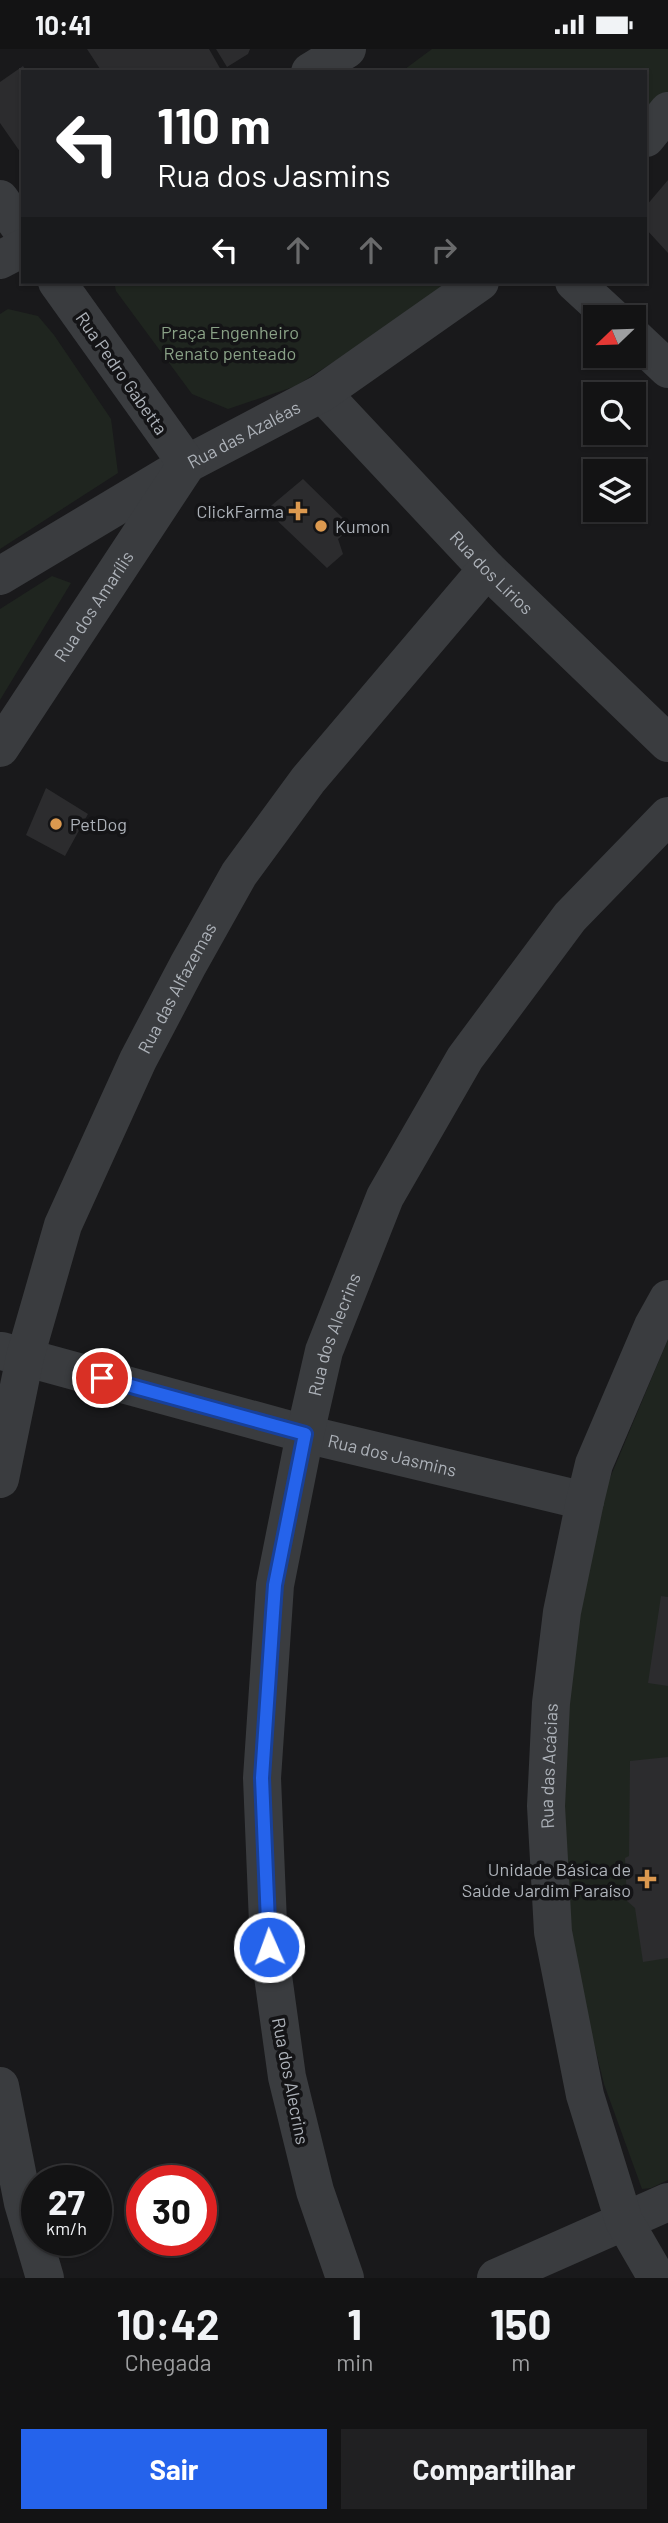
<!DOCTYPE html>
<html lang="pt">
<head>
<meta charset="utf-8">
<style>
	:root { --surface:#131314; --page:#202022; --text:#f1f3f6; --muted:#9d9ea0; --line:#323234; --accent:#2563eb }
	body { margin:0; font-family:Barlow,sans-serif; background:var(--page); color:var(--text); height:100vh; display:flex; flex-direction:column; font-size:26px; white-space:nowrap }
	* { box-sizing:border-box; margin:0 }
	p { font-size:23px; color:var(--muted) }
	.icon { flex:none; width:38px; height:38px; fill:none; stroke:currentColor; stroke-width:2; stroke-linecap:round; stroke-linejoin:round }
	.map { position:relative; height:2229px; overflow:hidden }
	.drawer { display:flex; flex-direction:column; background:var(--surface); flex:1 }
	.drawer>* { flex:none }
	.banner { position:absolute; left:21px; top:21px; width:626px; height:214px; border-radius:0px; box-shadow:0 2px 5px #0004,0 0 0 2px var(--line); background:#202124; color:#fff; overflow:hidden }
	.needle { width:46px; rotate:247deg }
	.buttons { position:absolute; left:583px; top:256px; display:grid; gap:14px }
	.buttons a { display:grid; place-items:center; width:63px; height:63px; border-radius:0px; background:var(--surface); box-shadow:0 2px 5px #0004,0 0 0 2px var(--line); font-size:35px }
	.speed { position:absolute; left:21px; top:2116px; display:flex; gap:14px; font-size:35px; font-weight:700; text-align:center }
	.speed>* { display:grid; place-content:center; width:91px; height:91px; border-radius:50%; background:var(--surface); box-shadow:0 2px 5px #0004,0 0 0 2px var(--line); line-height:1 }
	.speed small { font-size:18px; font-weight:400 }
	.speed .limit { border:10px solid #d22; background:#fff; color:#111 }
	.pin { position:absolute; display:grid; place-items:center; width:60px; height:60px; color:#fff; margin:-30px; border:4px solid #fff; border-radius:50%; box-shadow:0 2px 7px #0007 }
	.me { position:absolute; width:77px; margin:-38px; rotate:358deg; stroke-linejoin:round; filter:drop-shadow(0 0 5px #0008) }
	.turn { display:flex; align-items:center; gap:24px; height:147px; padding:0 21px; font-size:32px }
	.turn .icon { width:91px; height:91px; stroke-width:2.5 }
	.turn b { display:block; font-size:49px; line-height:60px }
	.lanes { display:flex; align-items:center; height:66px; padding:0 21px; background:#0003; justify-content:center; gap:35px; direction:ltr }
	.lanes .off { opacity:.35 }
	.eta { display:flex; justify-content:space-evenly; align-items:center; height:119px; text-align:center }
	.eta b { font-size:42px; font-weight:700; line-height:49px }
	.primary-button { display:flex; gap:14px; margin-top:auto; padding:14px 21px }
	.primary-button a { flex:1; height:80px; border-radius:0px; background:var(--accent); color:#fff; font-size:28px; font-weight:700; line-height:80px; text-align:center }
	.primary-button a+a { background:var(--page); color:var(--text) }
	.status { display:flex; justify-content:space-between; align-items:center; height:49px; padding:0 35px; background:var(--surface); direction:ltr }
	.status svg { height:19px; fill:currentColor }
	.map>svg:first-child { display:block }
	.green { fill:#1f251f }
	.building { fill:#2c2c2e }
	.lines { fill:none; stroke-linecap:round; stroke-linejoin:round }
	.minor { stroke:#3a3c3f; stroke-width:38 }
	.route-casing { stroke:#184099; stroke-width:18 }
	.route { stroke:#2563eb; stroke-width:12 }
	.poi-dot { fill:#dc994f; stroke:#141416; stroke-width:2.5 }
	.labels { text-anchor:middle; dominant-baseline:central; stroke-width:7; stroke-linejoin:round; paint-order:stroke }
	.park-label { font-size:18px; fill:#89a186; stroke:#141416 }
	.street-label { font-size:18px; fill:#adb2b9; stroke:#141416 }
	.poi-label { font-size:18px; fill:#adb2b9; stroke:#141416; text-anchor:end }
</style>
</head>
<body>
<div class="status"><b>10:41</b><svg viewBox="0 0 49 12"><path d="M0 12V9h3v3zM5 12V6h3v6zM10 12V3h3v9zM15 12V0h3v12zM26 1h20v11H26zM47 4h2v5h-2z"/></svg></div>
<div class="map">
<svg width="668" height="2229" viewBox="0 0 668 2229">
	<rect width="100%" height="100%" fill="#19191b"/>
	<path class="green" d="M432,0H668V49L646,72V23H401Z
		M114,233H459L296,337L228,360L192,345L116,242Z
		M8,260L38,267L54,286L111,370L118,424L0,500V265Z
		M52,527L71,534L0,651V560Z
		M668,1290V2131L651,2139L642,2140L604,2035L576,1922L561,1815L567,1532Z"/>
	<path class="building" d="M87,0H209L221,21L218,23H102Z
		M216,0H250L248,5L227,18Z
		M23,17L27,23H23V107L0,74V33Z
		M668,131V204L646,180V157Z
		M303,430L352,478L338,490L343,505L327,519L266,461Z
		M46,739L88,765L65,807L26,786Z
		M661,1547L668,1548V1637L648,1634Z
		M668,1708V1909L643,1913L635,1859L627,1852L625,1809L629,1807L630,1712Z"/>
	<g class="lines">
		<g class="minor">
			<path d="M310,23L347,0"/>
			<path d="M646,89L668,62"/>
			<path d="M0,150L23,183"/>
			<path d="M0,211L23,199"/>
			<path d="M574,233L612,268"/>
			<path d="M634,288L668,320"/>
			<path id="s1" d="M322,344L487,520L668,694"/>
			<path id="s2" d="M0,527L187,415L322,344L480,233"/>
			<path id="s3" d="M0,699L187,415L57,233"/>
			<path id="s4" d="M2,1302L305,1385L585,1452"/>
			<path id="s5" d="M0,1430L25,1308L63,1176L138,1011L188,916L239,825L308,731L487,520"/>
			<path d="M0,2037L23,2154L45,2229"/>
			<path id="s6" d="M345,2229L315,2142L287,2028L269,1898L262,1729L275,1536L305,1385L324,1302L385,1148L465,1009L570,868L668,767"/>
			<path d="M496,2229L668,2153"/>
			<path id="s7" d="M657,2229L624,2172L585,2046L553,1883L546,1757L551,1654L562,1563L585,1452L594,1415L653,1277L668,1250"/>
		</g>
	</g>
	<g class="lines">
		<g class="route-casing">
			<path id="route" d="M102,1329L305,1385L275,1536L273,1564L262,1729L269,1898"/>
		</g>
		<use href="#route" class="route"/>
	</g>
	<g class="poi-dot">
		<path d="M294.5 451.5h7v7h7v7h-7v7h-7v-7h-7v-7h7z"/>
		<circle cx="321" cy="477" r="7"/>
		<circle cx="56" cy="775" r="7"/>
		<path d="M643.5 1819.5h7v7h7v7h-7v7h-7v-7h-7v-7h7z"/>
	</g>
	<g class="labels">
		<g class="park-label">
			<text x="230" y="283">Praça Engenheiro<tspan x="230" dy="21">Renato penteado</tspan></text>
		</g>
		<g class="street-label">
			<text transform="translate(122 324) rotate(55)">Rua Pedro Gabetta</text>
			<text stroke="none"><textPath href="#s2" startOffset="282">Rua das Azaléas</textPath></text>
			<text stroke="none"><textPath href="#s1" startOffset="247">Rua dos Lírios</textPath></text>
			<text stroke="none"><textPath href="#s3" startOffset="170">Rua dos Amarílis</textPath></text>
			<text stroke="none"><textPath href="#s5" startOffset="525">Rua das Alfazemas</textPath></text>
			<text stroke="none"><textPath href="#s6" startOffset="961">Rua dos Alecrins</textPath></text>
			<text stroke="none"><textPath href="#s4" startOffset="404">Rua dos Jasmins</textPath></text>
			<text stroke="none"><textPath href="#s7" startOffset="530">Rua das Acácias</textPath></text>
			<text transform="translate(291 2032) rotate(79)">Rua dos Alecrins</text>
		</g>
		<g class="poi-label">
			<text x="284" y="462">ClickFarma</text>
			<text x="335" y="477" text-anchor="start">Kumon</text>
			<text x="70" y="775" text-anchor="start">PetDog</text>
			<text x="631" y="1820">Unidade Básica de<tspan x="631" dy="21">Saúde Jardim Paraíso</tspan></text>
		</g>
	</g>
</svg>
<div class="buttons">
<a><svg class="needle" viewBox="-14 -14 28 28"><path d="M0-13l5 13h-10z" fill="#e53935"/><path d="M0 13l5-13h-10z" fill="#9d9ea0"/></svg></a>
<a><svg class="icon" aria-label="search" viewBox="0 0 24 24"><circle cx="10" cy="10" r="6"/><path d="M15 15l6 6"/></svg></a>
<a><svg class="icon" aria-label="layers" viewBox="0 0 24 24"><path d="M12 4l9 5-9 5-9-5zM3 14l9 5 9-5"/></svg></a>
</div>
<div class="speed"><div>27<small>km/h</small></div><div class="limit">30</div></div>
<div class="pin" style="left:102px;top:1329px;background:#d93025"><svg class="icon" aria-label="arrive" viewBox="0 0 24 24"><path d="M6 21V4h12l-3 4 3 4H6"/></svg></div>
<svg class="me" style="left:269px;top:1898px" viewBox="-20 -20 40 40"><circle r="17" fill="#2563eb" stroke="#fff" stroke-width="3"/><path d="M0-11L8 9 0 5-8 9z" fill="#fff"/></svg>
<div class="banner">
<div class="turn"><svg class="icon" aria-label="left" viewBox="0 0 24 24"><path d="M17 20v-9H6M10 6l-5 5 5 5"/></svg><div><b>110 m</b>Rua dos Jasmins</div></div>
<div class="lanes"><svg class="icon" aria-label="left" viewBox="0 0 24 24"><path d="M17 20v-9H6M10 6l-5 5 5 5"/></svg><svg class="icon off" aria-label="ahead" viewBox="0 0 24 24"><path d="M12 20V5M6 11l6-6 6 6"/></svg><svg class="icon off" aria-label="ahead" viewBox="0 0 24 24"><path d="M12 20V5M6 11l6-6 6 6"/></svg><svg class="icon off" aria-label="right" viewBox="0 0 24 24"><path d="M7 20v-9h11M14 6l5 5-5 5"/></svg></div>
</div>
</div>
<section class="drawer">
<div class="eta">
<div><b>10:42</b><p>Chegada</p></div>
<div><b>1</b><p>min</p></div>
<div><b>150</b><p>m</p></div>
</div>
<div class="primary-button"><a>Sair</a><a>Compartilhar</a></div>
</section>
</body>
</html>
